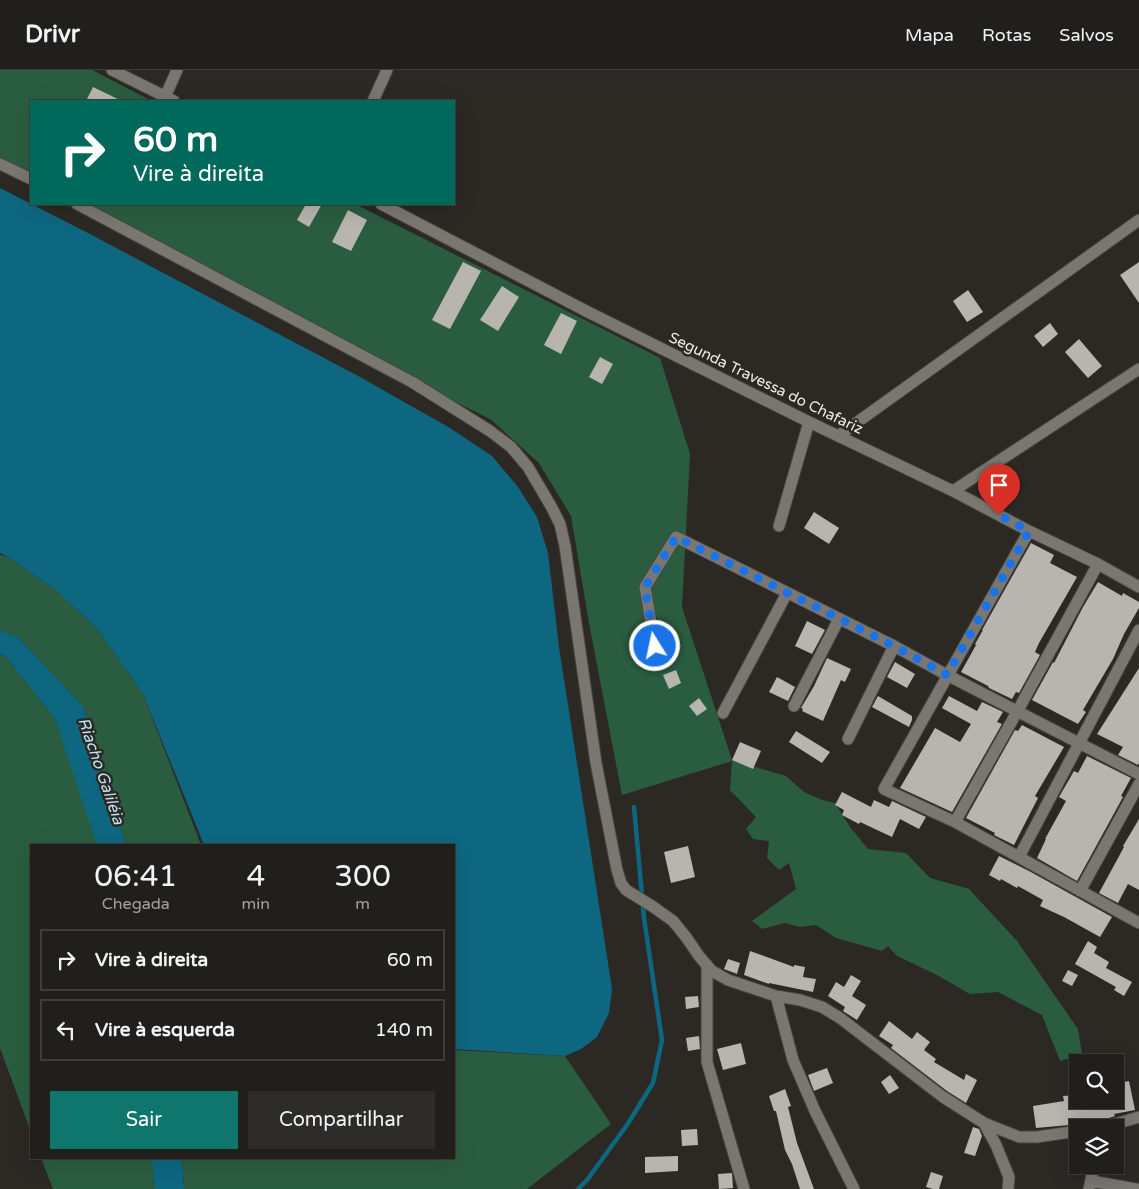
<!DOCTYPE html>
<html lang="pt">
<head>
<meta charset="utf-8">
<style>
	:root { --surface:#211f1b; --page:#2d2c28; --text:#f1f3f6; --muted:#a2a2a3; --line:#3e3d3a; --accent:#0f766e }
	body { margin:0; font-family:"Varela Round",sans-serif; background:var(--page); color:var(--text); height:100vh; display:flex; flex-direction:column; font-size:19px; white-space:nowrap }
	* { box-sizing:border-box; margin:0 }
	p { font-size:16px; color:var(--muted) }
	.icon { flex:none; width:28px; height:28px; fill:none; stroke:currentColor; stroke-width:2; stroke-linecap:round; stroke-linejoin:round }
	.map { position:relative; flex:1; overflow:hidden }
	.drawer { position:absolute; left:30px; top:774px; width:425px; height:315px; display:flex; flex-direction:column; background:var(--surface); border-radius:0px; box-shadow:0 5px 20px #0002,0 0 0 1px var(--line) }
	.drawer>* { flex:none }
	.hud { position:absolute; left:30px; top:30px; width:425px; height:105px; border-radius:0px; box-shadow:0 5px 20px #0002,0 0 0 1px var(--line); background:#00695c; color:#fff; overflow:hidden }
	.fabs { position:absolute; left:1069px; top:984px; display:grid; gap:10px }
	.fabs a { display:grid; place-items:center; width:55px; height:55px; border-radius:0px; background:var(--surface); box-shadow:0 5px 20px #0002,0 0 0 1px var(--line); font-size:25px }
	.pin { position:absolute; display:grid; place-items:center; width:42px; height:42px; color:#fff; margin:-51px -21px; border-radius:50% 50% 50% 0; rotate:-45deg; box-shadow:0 0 5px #0007 }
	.pin .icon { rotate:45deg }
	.me { position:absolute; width:55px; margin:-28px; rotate:350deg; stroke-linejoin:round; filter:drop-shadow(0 0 4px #0008) }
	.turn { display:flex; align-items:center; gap:18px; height:105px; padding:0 20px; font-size:22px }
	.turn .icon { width:65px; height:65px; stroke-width:2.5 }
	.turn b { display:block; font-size:35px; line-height:42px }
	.eta { display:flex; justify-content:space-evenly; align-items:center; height:85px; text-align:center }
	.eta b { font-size:30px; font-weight:600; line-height:35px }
	.action { display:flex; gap:10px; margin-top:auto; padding:10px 20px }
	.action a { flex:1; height:58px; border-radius:0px; background:var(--accent); color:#fff; font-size:20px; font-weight:600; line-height:58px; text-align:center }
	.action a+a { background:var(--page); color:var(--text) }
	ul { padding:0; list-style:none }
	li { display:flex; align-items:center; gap:15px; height:62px; margin:0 10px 8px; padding:0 10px; border:2px solid var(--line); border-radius:0px }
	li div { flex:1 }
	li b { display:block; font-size:19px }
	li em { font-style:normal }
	header { display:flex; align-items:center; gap:30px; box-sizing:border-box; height:70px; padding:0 25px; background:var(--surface); border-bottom:1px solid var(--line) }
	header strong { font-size:24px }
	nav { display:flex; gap:28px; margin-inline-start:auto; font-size:18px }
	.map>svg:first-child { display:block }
	.green { fill:#2a5d40 }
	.water { fill:#0d6781 }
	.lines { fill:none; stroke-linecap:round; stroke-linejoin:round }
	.stream { stroke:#0d6781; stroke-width:4.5 }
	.building { fill:#b8b4ae }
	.street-casing { stroke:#484642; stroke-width:13 }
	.street { stroke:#7a7771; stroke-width:11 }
	.route { stroke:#1a73e8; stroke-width:9; stroke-dasharray:0 16.2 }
	.labels { text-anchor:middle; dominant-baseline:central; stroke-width:5; stroke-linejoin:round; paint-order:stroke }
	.street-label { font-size:15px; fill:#eeece9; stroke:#2c2924 }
	.water-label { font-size:16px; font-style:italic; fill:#bfe6f6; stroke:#2c2924 }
</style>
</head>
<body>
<header>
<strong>Drivr</strong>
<nav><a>Mapa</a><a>Rotas</a><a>Salvos</a></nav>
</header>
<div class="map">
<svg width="1139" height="1119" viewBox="0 0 1139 1119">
	<rect width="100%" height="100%" fill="#2c2924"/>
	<path class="green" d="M0,0H92L152,31H31V112L0,96Z
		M72,134H355L660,288L690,384L682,537L732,690L786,706L804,722L822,730L835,733L850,757L868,779L906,783L930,808L969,819L1017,871L1078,959L1082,984L1060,991L1042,945L998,922L970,924L937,905L897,886L888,876L882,881L836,868L816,855L800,857L785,853L762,859L752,851L796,819L789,793L779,800L767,788L769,771L753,769L746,759L756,747L730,720L732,691L622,725L589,553L571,446L539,393L490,349L347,278Z
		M0,485L8,487L56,520L98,560L143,624L201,775H126L83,636L18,567L0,561Z
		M0,584L5,586L55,649L99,775H31V1062L0,978Z
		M454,980L565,986L611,1054L527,1119H184L182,1088H454Z
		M41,1088H153L155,1119H53Z"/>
	<path class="water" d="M0,118L86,162L360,307L450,358L492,386L518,417L537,447L548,483L559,577L612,919L609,943L597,967L581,979L565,986L454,979V775H204L143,624L98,560L56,520L8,487L0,483Z
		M0,561L18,567L83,636L126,775H97L55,649L5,586L0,584Z
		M152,1088H182L184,1119H155Z"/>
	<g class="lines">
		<path class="stream" d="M578,1119L587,1110L627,1055L653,1013L662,970L644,848L634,737"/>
	</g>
	<path class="building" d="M93,17L122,31H86Z
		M306,134H322L309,157L297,150Z
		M348,140L367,150L351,181L332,172Z
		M463,192L481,201L450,259L432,250Z
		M1139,192V233L1120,205Z
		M502,216L519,227L498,261L480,250Z
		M968,220L983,242L967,252L953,231Z
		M561,243L577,251L561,284L544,275Z
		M1050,253L1058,264L1043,277L1034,266Z
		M1079,269L1102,296L1088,308L1065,282Z
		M600,287L613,294L602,314L589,307Z
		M814,442L839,458L829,474L804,458Z
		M1031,473L1054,485L1050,493L1077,507L1039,573L1035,582L1040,585L1019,623L1016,622L1012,629L989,618L988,616L961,602L976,575L975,574L983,560H982Z
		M1098,512L1122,526L1123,523L1139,532V538L1124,564L1113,589L1083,640L1086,642L1078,654L1032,630L1053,592L1054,593L1083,537Z
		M807,551L825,560L812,584L795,576Z
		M827,588L851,599L845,612L841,610L823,651L802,641L803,639L801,638L814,616Z
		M895,592L915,604L907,618L887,607Z
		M1139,598V693L1138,695L1118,685L1123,677L1097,664Z
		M676,600L681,613L669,619L663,605Z
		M777,607L795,617L788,631L769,622Z
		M878,626L912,646V650L909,657L872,637Z
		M949,626L977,641L982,632L1003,642L997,652L1002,654L952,742L900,718L935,658L960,672L971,654L942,638Z
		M699,628L707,639L697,646L689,636Z
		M1022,655L1064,677L1035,726L1038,728L1014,775L994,765L995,763L966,748L1015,660L1018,661Z
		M796,661L830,682L822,693L789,672Z
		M740,672L761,681L753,699L732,690Z
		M1087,686L1131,708L1121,726L1123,727L1077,811L1037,788L1046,769H1045L1066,731L1059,727L1074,701L1078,703Z
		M842,722L871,737L874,730L889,737L892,731L926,747L919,759L900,749L892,767L860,752L859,754L842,745L844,740L835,735Z
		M1139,749V820L1128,814L1118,833L1099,823L1124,777L1123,776Z
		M688,776L695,807L671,813L664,782Z
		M999,786L1029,801L1112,847L1100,867L1064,847L1040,836L1043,830L1018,816L1017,818L1001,809L1000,811L989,805Z
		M1088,871L1097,877L1094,883L1109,892L1106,898L1132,912L1124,926L1114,920L1116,917L1075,894Z
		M750,881L794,897V895L805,897L803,907L816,909L813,922L769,913V914L744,905Z
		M728,889L740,893L737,904L724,899Z
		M1068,900L1078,905L1072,916L1062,911Z
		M851,905L861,911L852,926L866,935L857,950L843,941L845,937L828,926L836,912L844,917Z
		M698,926L699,937L686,939L685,927Z
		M889,951L912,969L917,962L930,972L924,980L936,989L934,992L964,1010L966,1004L977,1010L966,1033L947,1021L891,978L893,975L879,966Z
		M699,966L700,979L688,981L686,968Z
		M741,973L746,994L723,1000L717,979Z
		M827,998L833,1013L814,1021L808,1005Z
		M890,1005L899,1018L889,1024L881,1012Z
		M1129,1011L1135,1040L1114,1044L1115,1046L1106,1049L1080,1054L1036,1058L1033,1036L1064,1031L1063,1026L1077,1025V1030H1121L1118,1013Z
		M785,1019L791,1036L788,1037L797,1073L814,1119H800L792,1094L785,1080L776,1041H774L769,1026Z
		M973,1057L979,1059L982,1066L975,1086L964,1083Z
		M697,1059L698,1075L682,1076L681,1060Z
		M678,1086V1101L645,1103V1087Z
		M931,1102L943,1106L939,1119H933L926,1117Z
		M732,1103L733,1118L719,1119L718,1104Z"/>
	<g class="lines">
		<g class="street-casing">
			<path id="street" d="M112,0L174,31
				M165,27L177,0
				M373,31L387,0
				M0,94L31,109
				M77,134L412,312L490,361L511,377L528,397L552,438L560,454L565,476L596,693L617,800L621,813L626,820L652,836L673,851L686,867L699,886L712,901L728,910L776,926L800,930L822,937L840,948L943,1027L984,1053L1019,1067H1037L1078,1061
				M381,134L588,242L809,352L953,421L1029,461L1098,494L1139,517
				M838,366L1139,150
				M953,421L1139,299
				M779,456L809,352
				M1029,461L884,719L955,752L1139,853
				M655,576L645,517L676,467L894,576L947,605L1139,704
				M794,636L839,549
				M723,643L787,523
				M848,669L894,576
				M955,752L1017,642L1098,494
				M1019,787L1139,560
				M1080,821L1139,714
				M707,895V992L744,1119
				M776,926L793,990L815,1041L854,1119
				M984,1053L996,1075L1009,1107L1008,1119
				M1101,1058L1139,1047
				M1091,1111L1136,1119
				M1089,1119L1094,1095"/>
		</g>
		<use href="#street" class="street"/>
	</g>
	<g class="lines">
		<path class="route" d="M655,576L645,517L676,467L894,576L947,605L1029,461L999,445"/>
	</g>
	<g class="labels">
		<g class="street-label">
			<text transform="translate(766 313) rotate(26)">Segunda Travessa do Chafariz</text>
		</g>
		<g class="water-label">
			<text transform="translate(101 701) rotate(71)">Riacho Galiléia</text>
		</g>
	</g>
</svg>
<div class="fabs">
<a><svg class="icon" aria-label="search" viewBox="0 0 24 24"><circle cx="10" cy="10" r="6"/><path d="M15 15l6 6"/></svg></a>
<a><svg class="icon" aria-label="layers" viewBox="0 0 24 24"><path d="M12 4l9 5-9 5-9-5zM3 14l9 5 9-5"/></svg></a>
</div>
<div class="pin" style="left:999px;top:445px;background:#d93025"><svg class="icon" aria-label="arrive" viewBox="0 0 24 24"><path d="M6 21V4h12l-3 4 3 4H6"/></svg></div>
<svg class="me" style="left:655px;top:576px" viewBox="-20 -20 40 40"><circle r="17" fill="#1a73e8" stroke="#fff" stroke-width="3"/><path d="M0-11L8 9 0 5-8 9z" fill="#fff"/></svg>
<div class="hud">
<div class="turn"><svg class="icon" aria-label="right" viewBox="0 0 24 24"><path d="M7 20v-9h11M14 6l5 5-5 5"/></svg><div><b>60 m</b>Vire à direita</div></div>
</div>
<section class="drawer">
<div class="eta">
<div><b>06:41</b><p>Chegada</p></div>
<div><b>4</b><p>min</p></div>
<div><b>300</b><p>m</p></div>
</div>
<ul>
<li><svg class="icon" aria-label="right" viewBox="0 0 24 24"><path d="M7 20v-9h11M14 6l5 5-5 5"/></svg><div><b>Vire à direita</b></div><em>60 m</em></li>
<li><svg class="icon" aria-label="left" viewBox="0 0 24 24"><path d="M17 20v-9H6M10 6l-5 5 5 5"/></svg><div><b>Vire à esquerda</b></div><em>140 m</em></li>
</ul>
<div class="action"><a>Sair</a><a>Compartilhar</a></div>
</section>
</div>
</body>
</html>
